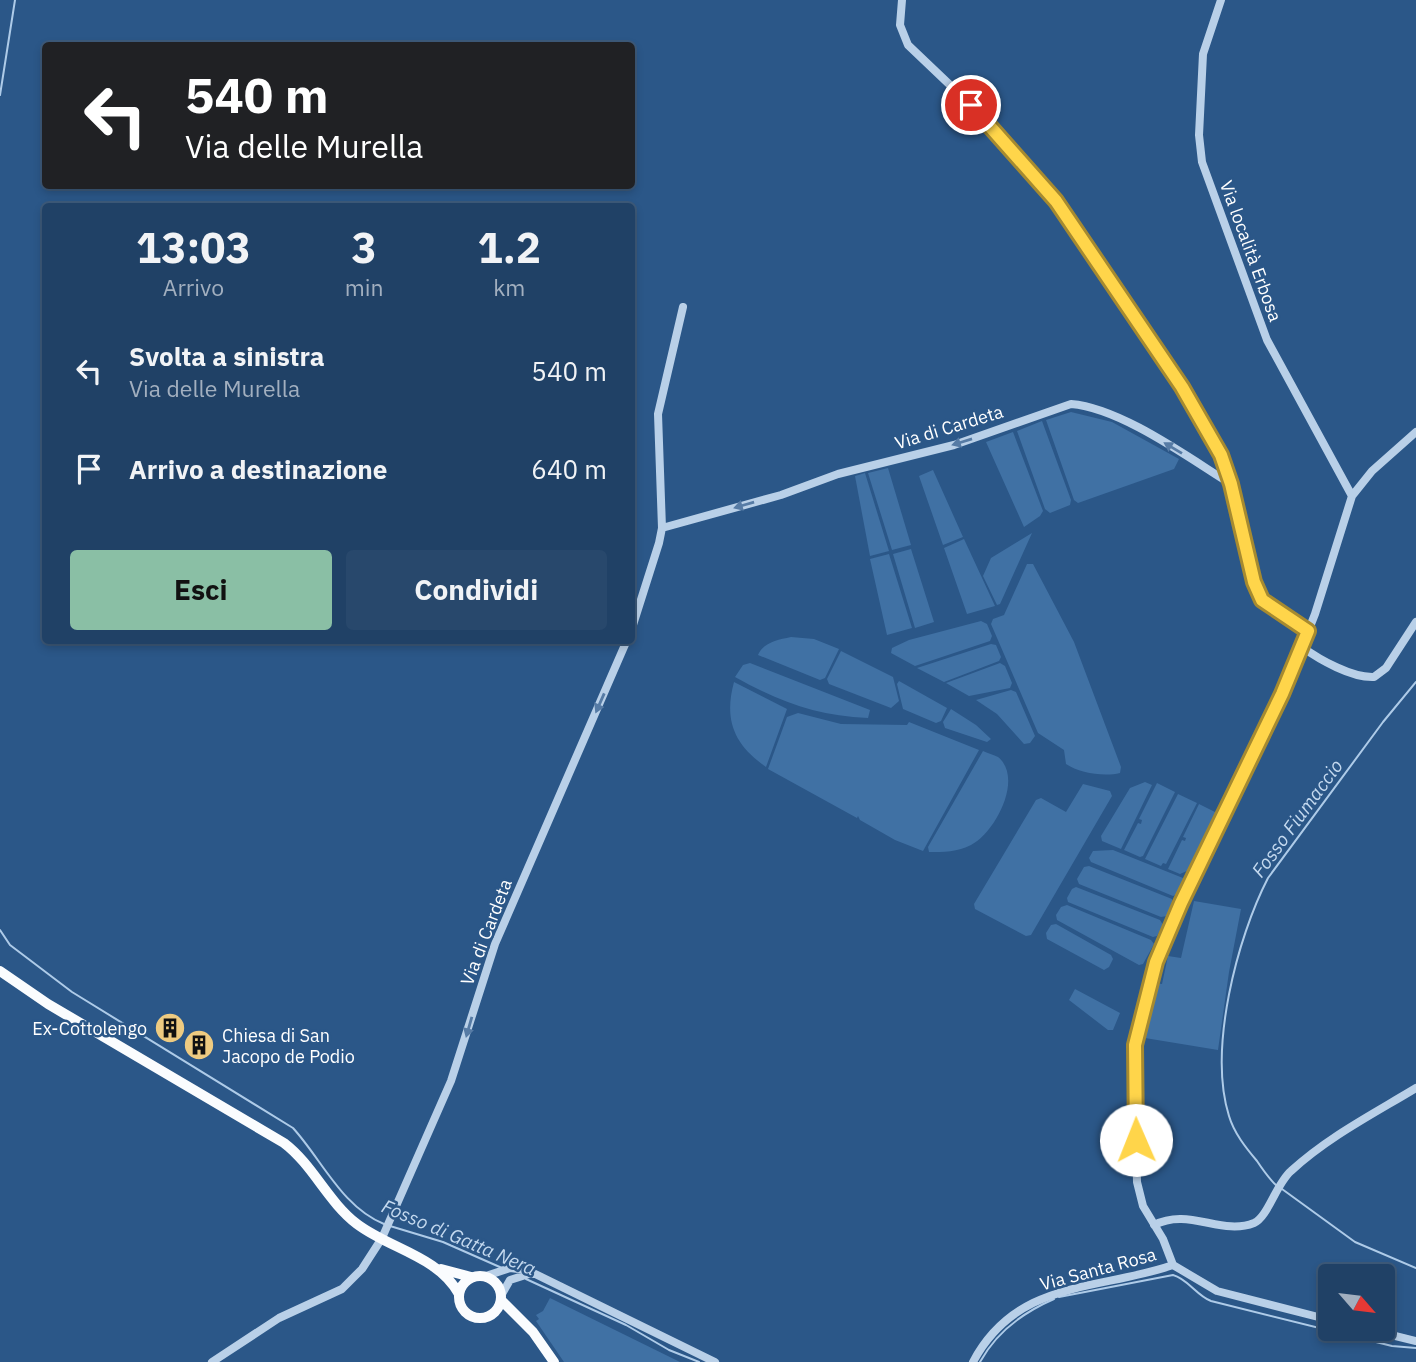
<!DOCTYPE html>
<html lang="it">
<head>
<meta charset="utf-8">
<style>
	:root { --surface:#204166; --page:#28486c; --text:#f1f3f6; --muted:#a2afbf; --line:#3d5a7a; --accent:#8abfa5 }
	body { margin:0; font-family:"IBM Plex Sans",sans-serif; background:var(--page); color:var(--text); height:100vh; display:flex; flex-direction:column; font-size:26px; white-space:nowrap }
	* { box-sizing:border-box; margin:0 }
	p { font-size:23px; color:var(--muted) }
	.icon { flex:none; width:38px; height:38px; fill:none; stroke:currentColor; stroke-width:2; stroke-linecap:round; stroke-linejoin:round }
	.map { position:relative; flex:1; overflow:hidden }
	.sheet { position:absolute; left:42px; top:203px; width:593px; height:441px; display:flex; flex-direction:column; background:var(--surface); border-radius:7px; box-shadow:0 4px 10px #0003,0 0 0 2px var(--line) }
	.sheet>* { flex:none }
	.hud { position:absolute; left:42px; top:42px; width:593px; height:147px; border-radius:7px; box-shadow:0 4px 10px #0003,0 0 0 2px var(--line); background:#202124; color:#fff; overflow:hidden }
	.needle { width:46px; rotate:118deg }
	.controls { position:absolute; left:1318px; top:1264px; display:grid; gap:14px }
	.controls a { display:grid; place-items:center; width:77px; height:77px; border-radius:7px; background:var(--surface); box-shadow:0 4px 10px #0003,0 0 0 2px var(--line); font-size:35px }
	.pin { position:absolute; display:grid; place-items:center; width:60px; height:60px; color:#fff; margin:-30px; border:4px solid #fff; border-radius:50%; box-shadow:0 2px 7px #0007 }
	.me { position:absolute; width:77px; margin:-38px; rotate:359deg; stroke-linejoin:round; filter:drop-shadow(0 0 5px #0008) }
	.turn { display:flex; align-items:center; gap:24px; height:147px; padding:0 28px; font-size:32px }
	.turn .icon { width:91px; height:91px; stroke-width:2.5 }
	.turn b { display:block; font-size:49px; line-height:60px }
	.eta { display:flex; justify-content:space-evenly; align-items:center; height:119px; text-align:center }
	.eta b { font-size:42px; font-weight:700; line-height:49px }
	.primary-button { display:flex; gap:14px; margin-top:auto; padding:14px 28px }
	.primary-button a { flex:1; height:80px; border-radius:7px; background:var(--accent); color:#111; font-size:28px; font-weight:700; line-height:80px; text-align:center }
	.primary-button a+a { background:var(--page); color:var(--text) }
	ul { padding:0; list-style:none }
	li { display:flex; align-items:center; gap:21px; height:98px; padding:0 28px }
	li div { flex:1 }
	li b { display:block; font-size:26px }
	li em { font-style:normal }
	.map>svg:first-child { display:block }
	.green { fill:#4071a4 }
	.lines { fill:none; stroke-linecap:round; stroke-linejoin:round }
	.stream { stroke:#aecbe8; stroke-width:2 }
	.minor { stroke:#b9d0e8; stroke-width:8 }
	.major { stroke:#fafcfe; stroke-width:10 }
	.oneway { fill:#567ba5 }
	.route-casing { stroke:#a68a30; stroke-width:18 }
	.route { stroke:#ffd54a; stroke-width:12 }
	.labels { text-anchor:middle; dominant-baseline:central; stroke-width:5; stroke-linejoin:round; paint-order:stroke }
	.street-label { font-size:18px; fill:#fff; stroke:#2b5788 }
	.poi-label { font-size:18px; fill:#fff; stroke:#2b5788; text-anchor:end }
	.water-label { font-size:19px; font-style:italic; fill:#c4d9ef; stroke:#2b5788 }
</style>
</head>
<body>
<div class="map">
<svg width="1416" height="1362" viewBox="0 0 1416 1362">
	<rect width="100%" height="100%" fill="#2b5788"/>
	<path class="green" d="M1071,412L1112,422L1179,459L1174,469L1078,503L1074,500L1046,420Z
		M1042,421L1071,500L1070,505L1050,513L1045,509L1017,431Z
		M1013,432L1043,511L1040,516L1024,527L986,442Z
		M888,468L911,545L892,550L868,473Z
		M933,470L963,537L943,545L919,476Z
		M865,473L889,551L870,556L855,476Z
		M1032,533L1000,604L997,605L983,576L991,558Z
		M964,539L995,606L967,614L944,548Z
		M911,549L934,622L915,628L893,554Z
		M889,554L912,628L887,635L870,559Z
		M1027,564H1033L1074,642L1121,767L1120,773C1104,777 1079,773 1066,764L1064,750L1038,733L991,624L993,619L1004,615Z
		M981,621L987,624L992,636L990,641L915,666L891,653L892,648L909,640Z
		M791,637L814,639L839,649L825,678L820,680L758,655C764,642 777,640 791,637Z
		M991,644L996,645L1001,657L999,661L944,682L917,668Z
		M841,651L893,677L899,701L891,708L829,684L827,679Z
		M750,663L870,710L868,718C817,716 780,702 735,677L743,665Z
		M1000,663L1005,666L1012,683L1010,688L969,696L946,683Z
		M899,681L947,708L941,721L936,723L903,709L897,684Z
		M734,682L787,709L766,767C733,744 724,719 734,682Z
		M1011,690L1016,692L1035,736L1030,743L1024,744L997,714L976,700Z
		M951,709L976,725L991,739L987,742L945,728L943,722Z
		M798,713L841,724L907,725L909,722L979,750L923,851L895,840L860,820L858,816L857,818L768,769L787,717Z
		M983,751C987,753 994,755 998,757C1024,778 995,833 971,845C958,852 943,852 929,852L928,847Z
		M1145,782L1152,785L1121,849L1102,841L1101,836L1130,788Z
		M1157,783L1175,792L1143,856L1140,857L1124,850L1138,823L1141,824L1142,820L1139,819Z
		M1083,784L1110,791L1112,796L1031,935L1026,936L975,909L974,904L1036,800L1041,798L1066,812Z
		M1178,794L1197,803L1166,864L1163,863L1161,866L1145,859Z
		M1199,804L1217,813L1189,870L1180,874L1168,869L1182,840L1185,841L1186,838L1183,837Z
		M1113,850L1183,878L1184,882L1178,894L1173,896L1091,862L1089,858L1093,851Z
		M1089,866L1172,899L1173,904L1167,916L1161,917L1079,884L1077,879L1084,867Z
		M1076,887L1160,920L1163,925L1157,936L1153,937L1068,902L1067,898L1072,889Z
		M1194,901L1241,909L1229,972L1218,1050L1145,1038L1155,983L1162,984L1168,956L1181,958Z
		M1067,905L1151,940L1154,944L1143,964L1139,965L1057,920L1056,915L1061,907Z
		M1056,924L1111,955L1113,959L1109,967L1104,970L1047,939L1046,933L1051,925Z
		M1075,989L1120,1013L1113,1030H1108L1069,1000Z
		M550,1298L680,1362H564L536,1321L539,1319L536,1315L543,1311Z"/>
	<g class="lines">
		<path class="stream" d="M0,95L15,0
			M0,930L10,945L72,992L293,1128C322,1160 342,1207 384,1224
			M1277,1186C1269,1179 1263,1170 1257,1161C1246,1148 1234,1133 1229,1116C1208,1049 1237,938 1268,878L1383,722L1416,682
			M1282,1189L1355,1242L1416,1268
			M390,1226L443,1242L502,1268
			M526,1279L626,1325L669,1350L699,1362
			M1059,1297L1173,1275C1188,1279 1196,1295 1211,1301L1392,1346L1416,1348
			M980,1362C996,1333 1024,1312 1054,1299"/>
		<path class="minor" d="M902,0L900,25L908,45L971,105L1056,201L1182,387L1215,442L1227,471L1254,582L1262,600L1308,630
			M1221,0L1203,54L1199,135L1202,162L1267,340L1352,496
			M662,528L658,414L683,307
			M632,628L659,543L662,528L781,495L838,474L954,445L1071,404C1121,408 1189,458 1231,484
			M1302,647C1320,660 1352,678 1374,677L1386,668L1416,622
			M1154,1225C1189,1207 1221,1236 1254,1223C1268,1217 1276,1184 1291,1171C1328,1137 1373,1114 1416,1088
			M1173,1265L1163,1239L1143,1206L1137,1182L1134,1060L1138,1030L1156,962L1166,936L1302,647L1315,614L1352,496L1372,471L1416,432
			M486,1276L510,1268L527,1270L715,1362
			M502,1294L510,1280L532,1273
			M1363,1328L1416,1341
			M212,1362L279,1318L342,1289L362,1269L382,1238L451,1081L495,944L627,640
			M973,1362C1017,1279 1098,1291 1173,1265L1217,1291L1330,1320"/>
		<path class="major" d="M0,971L48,1004L284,1143C313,1165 328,1202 357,1224C390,1249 438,1256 459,1294
			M441,1269L471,1277
			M459 1297a21 21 0 1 1 42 0a21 21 0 1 1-42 0Z
			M501,1300L533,1332L554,1362"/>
	</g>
	<defs><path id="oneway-solid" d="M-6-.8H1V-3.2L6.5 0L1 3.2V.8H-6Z" transform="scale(1.75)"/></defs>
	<g class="oneway">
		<use href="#oneway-solid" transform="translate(962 442) rotate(163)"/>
		<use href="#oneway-solid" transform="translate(1173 448) rotate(-149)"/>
		<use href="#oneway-solid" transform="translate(744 505) rotate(164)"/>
		<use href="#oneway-solid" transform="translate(600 703) rotate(114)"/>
		<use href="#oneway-solid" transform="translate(469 1027) rotate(106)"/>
	</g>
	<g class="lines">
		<g class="route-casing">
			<path id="route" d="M971,105L1056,201L1182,387L1221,455L1231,484L1254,582L1262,600L1308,631L1282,694L1181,903L1156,962L1135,1045L1136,1140"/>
		</g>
		<use href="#route" class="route"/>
	</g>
	<defs>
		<g id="building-disc" transform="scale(1.575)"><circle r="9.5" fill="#eecb81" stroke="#2b5788"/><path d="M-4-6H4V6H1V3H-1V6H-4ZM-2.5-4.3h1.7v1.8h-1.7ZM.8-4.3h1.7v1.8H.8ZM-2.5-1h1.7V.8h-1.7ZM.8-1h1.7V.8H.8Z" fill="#111"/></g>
	</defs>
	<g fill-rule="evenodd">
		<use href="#building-disc" x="170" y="1028"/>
		<use href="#building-disc" x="199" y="1045"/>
	</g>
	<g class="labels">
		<g class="street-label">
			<text transform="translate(1251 251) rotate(70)">Via località Erbosa</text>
			<text transform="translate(949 427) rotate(-17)">Via di Cardeta</text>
			<text transform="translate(486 932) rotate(-69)">Via di Cardeta</text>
			<text transform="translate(1098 1269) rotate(-15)">Via Santa Rosa</text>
		</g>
		<g class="poi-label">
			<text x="147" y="1028">Ex-Cottolengo</text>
			<text x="222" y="1035" text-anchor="start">Chiesa di San<tspan x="222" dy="21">Jacopo de Podio</tspan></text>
		</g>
		<g class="water-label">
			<text transform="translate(1297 818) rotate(-54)">Fosso Fiumaccio</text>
			<text transform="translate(459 1237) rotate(23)">Fosso di Gatta Nera</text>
		</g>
	</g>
</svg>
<div class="controls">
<a><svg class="needle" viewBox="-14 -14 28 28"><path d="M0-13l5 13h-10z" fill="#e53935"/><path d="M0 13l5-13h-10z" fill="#a2afbf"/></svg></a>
</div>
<div class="pin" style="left:971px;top:105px;background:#d93025"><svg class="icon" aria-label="arrive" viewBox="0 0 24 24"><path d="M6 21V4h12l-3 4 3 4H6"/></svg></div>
<svg class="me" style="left:1136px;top:1140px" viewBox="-20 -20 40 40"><circle r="19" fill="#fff"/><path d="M0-13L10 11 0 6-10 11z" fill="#ffd54a"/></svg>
<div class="hud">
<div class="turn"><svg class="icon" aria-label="left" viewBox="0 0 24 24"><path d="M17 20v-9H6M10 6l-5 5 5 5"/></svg><div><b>540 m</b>Via delle Murella</div></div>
</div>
<section class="sheet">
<div class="eta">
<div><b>13:03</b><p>Arrivo</p></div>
<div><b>3</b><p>min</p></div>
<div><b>1.2</b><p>km</p></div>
</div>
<ul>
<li><svg class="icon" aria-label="left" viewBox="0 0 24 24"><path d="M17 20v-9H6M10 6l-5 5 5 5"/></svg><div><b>Svolta a sinistra</b><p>Via delle Murella</p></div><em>540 m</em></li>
<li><svg class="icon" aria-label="arrive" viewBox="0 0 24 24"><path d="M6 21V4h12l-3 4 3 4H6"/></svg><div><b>Arrivo a destinazione</b></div><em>640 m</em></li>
</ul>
<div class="primary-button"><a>Esci</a><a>Condividi</a></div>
</section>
</div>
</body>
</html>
